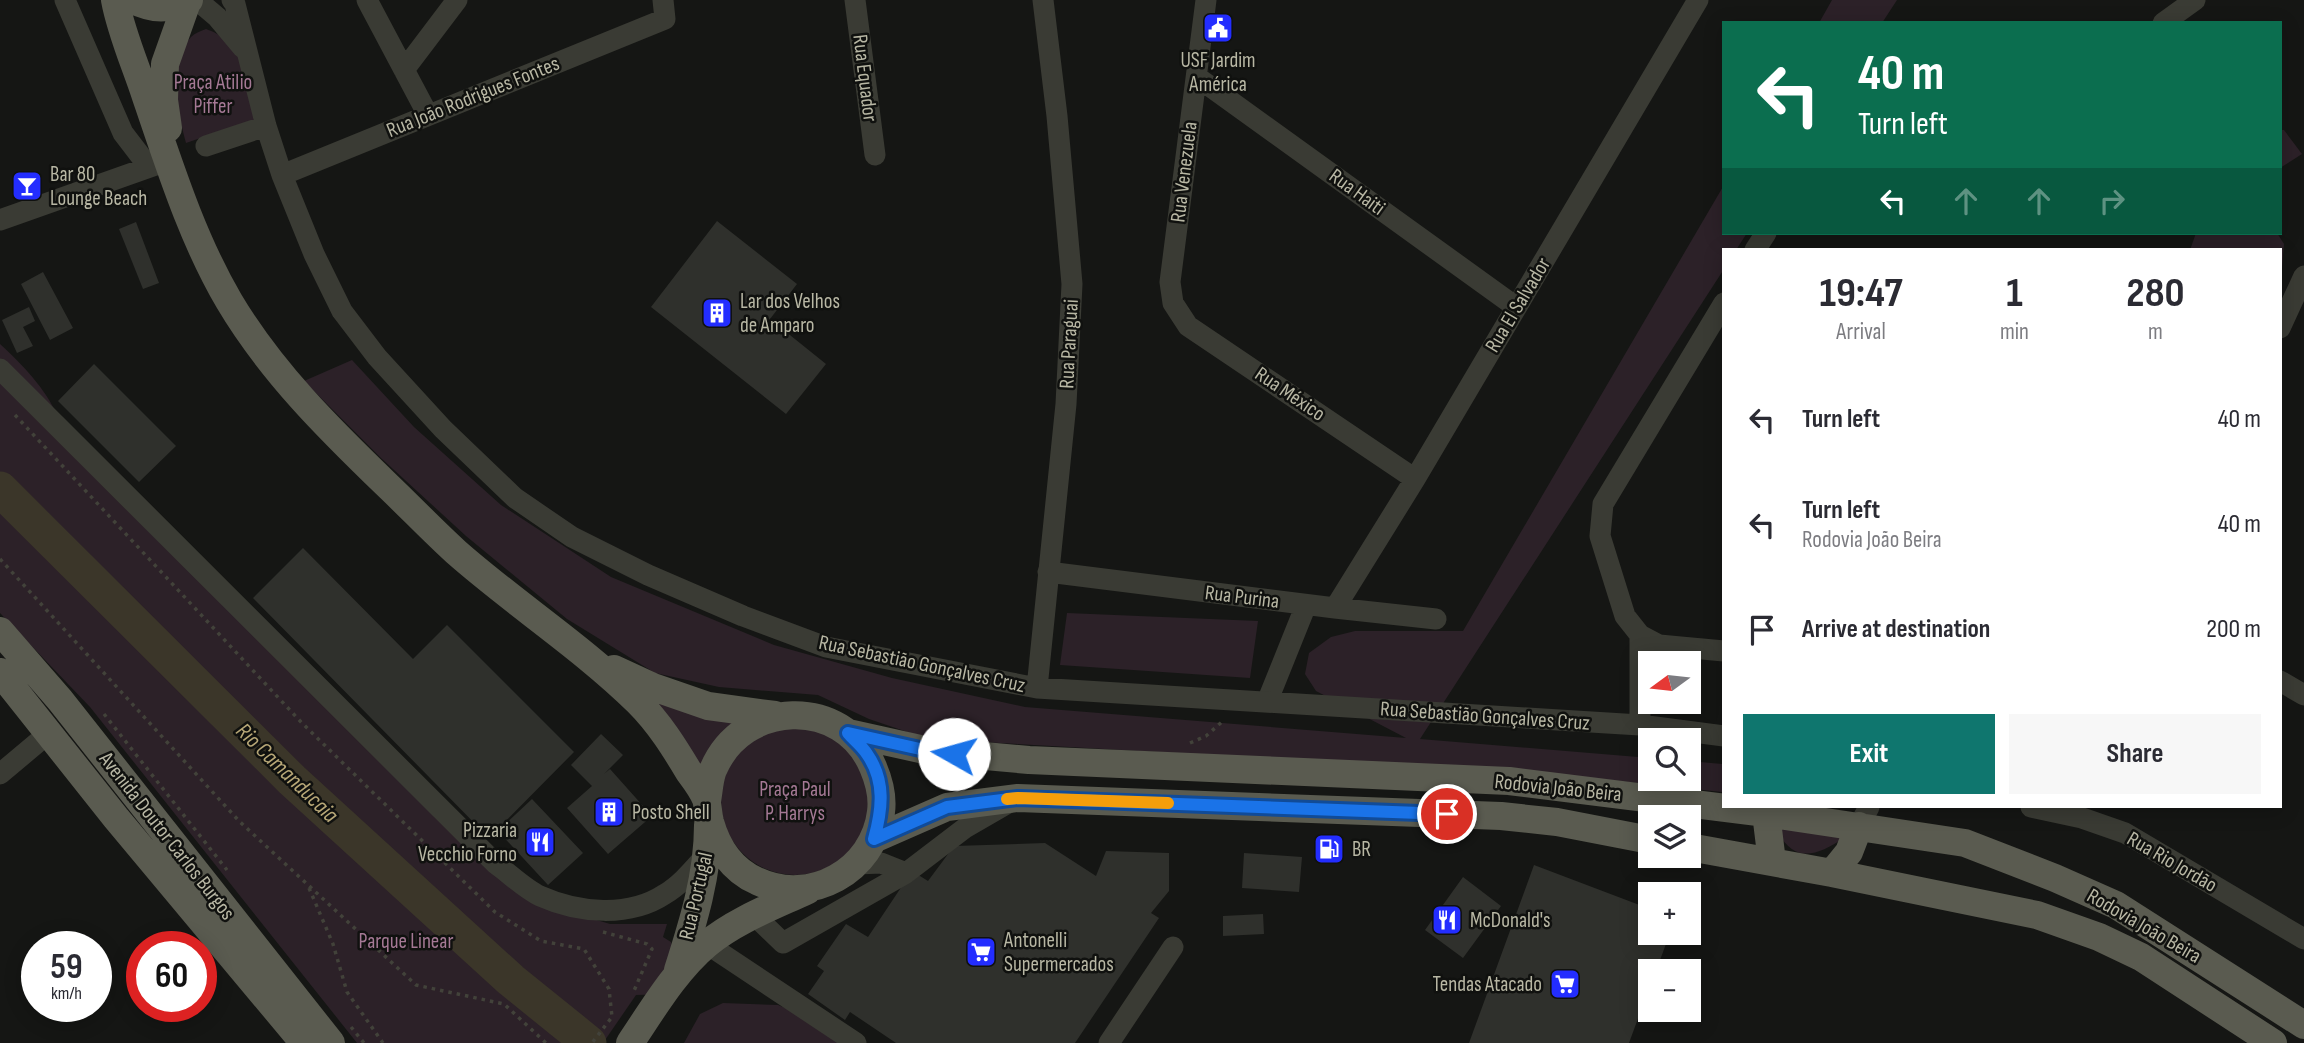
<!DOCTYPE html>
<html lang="en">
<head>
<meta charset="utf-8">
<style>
	:root { --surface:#fff; --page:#f7f7f7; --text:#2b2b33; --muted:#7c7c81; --accent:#0f766e }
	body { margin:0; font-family:"Sofia Sans Condensed",sans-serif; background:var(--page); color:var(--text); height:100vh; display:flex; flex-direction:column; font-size:26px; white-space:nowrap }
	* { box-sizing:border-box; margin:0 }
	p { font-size:23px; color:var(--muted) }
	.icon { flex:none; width:38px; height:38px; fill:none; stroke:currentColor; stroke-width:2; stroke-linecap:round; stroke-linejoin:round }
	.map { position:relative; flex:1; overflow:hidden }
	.panel { position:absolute; left:1722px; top:248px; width:560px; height:560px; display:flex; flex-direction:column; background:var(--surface); border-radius:0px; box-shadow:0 4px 18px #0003 }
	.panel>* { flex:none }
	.banner { position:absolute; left:1722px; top:21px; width:560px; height:214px; border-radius:0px; box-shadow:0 4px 18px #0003; background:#0b6e4f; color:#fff; overflow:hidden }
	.needle { width:46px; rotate:255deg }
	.controls { position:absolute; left:1638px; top:651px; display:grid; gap:14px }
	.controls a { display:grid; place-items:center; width:63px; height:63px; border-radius:0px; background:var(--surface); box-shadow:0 4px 18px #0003; font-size:35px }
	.speed { position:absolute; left:21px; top:931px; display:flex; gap:14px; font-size:35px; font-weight:700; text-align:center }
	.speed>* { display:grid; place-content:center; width:91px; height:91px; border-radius:50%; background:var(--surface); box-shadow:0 4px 18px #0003; line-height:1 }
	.speed small { font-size:18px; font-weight:400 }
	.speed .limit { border:10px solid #d22; background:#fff; color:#111 }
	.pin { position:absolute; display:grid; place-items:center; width:60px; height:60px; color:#fff; margin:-30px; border:4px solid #fff; border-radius:50%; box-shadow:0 2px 7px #0007 }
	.me { position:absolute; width:77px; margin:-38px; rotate:277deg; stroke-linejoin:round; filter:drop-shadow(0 0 5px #0008) }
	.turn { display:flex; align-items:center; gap:24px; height:147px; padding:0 21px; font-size:32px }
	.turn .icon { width:91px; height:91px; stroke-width:2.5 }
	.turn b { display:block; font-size:49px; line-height:60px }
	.lanes { display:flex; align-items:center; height:66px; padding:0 21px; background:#0003; justify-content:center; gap:35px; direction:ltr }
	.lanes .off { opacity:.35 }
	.eta { display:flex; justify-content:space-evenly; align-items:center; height:119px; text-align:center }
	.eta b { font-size:42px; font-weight:700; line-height:49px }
	.button { display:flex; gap:14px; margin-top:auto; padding:14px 21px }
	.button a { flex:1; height:80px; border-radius:0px; background:var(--accent); color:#fff; font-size:28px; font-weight:700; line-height:80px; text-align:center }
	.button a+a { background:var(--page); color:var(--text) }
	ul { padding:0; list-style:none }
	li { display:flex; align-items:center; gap:21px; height:105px; padding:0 21px }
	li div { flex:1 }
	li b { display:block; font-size:26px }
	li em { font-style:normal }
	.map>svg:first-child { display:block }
	.green { fill:#2c2128 }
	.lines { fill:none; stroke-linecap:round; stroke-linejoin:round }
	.river { stroke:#3b3629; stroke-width:35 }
	.building { fill:#2f302c }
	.path { stroke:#42423a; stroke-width:3.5; stroke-dasharray:3.5 5; stroke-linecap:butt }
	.minor { stroke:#3a3b34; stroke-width:21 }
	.major { stroke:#5a5b50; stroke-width:28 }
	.route-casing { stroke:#114b97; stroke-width:18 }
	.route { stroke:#1a73e8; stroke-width:12 }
	.slow { stroke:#f59e0b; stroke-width:12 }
	.labels { text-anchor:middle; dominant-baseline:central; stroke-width:5; stroke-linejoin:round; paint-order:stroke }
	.poi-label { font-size:21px; fill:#b8b7a4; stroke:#10110f; text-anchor:start }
	.street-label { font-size:21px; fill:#b8b7a4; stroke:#10110f }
	.park-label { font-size:21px; fill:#a57995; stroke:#10110f }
	.water-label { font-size:23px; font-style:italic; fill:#b7a777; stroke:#10110f }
</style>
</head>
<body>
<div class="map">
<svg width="2304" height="1043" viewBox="0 0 2304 1043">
	<rect width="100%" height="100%" fill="#151614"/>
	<path class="green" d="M1832,0H1897L1882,23H1819Z
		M206,29C246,42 247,83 256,119L186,143C178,112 165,64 191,37C195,33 201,31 206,29Z
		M2280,130H2284L2302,154L2280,168Z
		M1724,185V233H1747L1736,250H1724V269L1420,739L1650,758V779H1689V761L1722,764V792L1562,775L928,739L869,719L818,695L719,687L655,673L567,619L466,536L381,458L304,381L352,360L414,427L501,505L611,577L774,645L892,678L1025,707L1406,738L1316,691L1305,674L1309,653L1331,637L1355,631H1463Z
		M2196,233H2277L2284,244L2280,293V250H2190Z
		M0,344C22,364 46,389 58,417L527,884L580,915L610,924H667L663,937L671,942L679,974L669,994L636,995L603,1043H357L90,707L0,613Z
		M1067,613L1258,621L1250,678L1060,665Z
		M619,677L741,719L704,774Z
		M721 801a74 74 0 1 1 148 0a74 74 0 1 1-148 0Z
		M1774,825L1845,837C1813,859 1792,863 1774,825Z
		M723,1003L778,1005L834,1028L855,1043H684L700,1014Z"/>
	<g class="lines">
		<path class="river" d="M0,489L292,780L511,980L589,1043"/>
	</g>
	<path class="building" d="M717,221L797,284L770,319L826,364L786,414L651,307Z
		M136,222L159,283L143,289L119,229Z
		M43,272L73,328L50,340L21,284Z
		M29,307L35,321L23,327L33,346L17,353L2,320Z
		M94,364L176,446L139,482L58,401Z
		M303,548L413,659L447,625L574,752L489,838L253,598Z
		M601,734L623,755L604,774L610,769L652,816L608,854L567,808L592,786L571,765Z
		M532,799L583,853L548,885L498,831Z
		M1045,843L1096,876L1106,851L1169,853V891L1151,913L1159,918L1075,1043H896L850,1012L845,1020L808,994L824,971L817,966L846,924L868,937L912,871L928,881L954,846Z
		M1244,853L1302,857L1299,892L1242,888Z
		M1534,865L1650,909V933H1670L1656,971H1650V986L1629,1043H1469Z
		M1463,877L1501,906L1463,958L1425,930Z
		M1263,914L1264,934L1223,936V916Z"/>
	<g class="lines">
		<path class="path" d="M15,415L301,722L495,912L541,941L584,949L609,989L612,1017L592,1043
			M0,559L239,821L416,985L504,1004L546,1043
			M104,714L227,870
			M1190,743L1206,736L1224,720
			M309,888L333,944L347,992L383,1043
			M603,932L647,944L652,949L633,993
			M351,1027L364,1043"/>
		<path class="minor" d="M65,0L123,133L149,167
			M197,0L217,17L243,48
			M232,0L235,4L266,126L282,175L314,254L342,311L377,357L443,429L515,498L572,537L648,575L743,616L826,647L1037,688L1640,725L1724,736
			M367,0L428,115
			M855,0L875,155
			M1206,0L1170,282L1173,303L1188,326L1415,479
			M2163,23L2195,0
			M404,70L457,0
			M1197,77L1516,307
			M206,146L266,126
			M282,175L665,19L663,0
			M0,220L161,163
			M1755,250L1766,233
			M1724,303L1603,504L1600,536L1625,616L1640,635L1659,645L1724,651
			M2280,328L2304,276
			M0,369L496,864C510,874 525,889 540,896C578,913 629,918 665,894C682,884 695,867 708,853
			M1048,572L1335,608L1436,619
			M1335,608L1415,479L1698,0
			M1640,635V725
			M2280,681L2304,695
			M1037,688L1066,404L1072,284L1057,116L1043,0
			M1267,702L1306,605
			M0,774L50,732
			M2031,807L2082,818L2125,833L2304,939
			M1859,826L1869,807
			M857,864L881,863L906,873
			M754,915L783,943L906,873L965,828L1010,802
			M707,944L856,1043
			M1109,1043L1173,947"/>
		<path class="major" d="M115,0C121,33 136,66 146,97C170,167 192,238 229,301C271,372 330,430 388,486C411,508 433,531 456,552C515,604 582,647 638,702C659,723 674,747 689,772C695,780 702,789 706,799C708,806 708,814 710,822C717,847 732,870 757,881C810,906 874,871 881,812C883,797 879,781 873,767C843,695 742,700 713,770C709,780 709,791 707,801
			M133,0C153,10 169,10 189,0
			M168,128L164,100L165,64L187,2
			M0,631L60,700L331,1043
			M614,669L653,687L708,706L775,715
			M0,672L116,818L304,1043
			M848,733L929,751L1029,760L1509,781L1766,813L1965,843L2055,878L2116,905L2304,1025
			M1766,813L1772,862
			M874,839L947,807L1018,798L1501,816L1557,822L1650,840
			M1689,847L1832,873L2037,915L2099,937L2141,957L2273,1043
			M1832,873L1849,852L1859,826
			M678,970C693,923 708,875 708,825
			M630,1043C653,1009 675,971 707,944C736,920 774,906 808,890"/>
	</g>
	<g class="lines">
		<g class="route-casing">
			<path id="route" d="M954,754L929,751L848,733C854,740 862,746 867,754C886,781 882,810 874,839L947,807L1018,798L1447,814"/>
		</g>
		<use href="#route" class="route"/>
		<path class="slow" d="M1007,799L1018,798L1168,803"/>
	</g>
	<defs>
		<g id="civic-square" transform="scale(1.575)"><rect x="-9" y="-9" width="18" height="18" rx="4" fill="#232dff" stroke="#10110f"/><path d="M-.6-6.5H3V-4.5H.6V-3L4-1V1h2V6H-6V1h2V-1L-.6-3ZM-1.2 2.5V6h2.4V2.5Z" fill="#fff"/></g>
		<g id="bar-square" transform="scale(1.575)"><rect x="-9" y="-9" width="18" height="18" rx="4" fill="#232dff" stroke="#10110f"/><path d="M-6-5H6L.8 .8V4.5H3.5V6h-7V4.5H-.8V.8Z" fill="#fff"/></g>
		<g id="building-square" transform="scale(1.575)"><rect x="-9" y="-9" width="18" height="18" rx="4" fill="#232dff" stroke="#10110f"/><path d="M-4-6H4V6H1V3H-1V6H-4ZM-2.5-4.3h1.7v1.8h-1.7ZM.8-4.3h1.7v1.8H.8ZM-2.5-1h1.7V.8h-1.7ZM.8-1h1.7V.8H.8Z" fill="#fff"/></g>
		<g id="restaurant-square" transform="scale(1.575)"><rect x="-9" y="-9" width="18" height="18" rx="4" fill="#232dff" stroke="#10110f"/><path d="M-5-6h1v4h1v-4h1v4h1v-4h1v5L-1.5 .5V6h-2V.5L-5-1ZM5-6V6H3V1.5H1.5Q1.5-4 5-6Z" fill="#fff"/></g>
		<g id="fuel-square" transform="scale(1.575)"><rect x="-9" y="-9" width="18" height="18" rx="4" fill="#232dff" stroke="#10110f"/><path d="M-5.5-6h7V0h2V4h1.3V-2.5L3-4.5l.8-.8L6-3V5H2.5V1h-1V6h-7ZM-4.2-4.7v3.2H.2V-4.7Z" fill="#fff"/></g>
		<g id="supermarket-square" transform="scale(1.575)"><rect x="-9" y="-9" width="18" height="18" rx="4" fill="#232dff" stroke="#10110f"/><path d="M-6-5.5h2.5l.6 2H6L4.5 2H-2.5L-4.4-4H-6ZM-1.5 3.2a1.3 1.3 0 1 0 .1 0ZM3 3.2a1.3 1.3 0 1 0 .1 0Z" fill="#fff"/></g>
	</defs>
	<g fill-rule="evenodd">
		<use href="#civic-square" x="1218" y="28"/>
		<use href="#bar-square" x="27" y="186"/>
		<use href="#building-square" x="717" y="313"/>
		<use href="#building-square" x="609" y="812"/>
		<use href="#restaurant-square" x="540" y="842"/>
		<use href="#fuel-square" x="1329" y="849"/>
		<use href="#restaurant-square" x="1447" y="920"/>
		<use href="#supermarket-square" x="981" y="952"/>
		<use href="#supermarket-square" x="1565" y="984"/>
	</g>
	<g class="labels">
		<g class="poi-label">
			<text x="1218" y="60" text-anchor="middle">USF Jardim<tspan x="1218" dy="24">América</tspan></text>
			<text x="50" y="174">Bar 80<tspan x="50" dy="24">Lounge Beach</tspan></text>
			<text x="740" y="301">Lar dos Velhos<tspan x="740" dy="24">de Amparo</tspan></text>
			<text x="632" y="812">Posto Shell</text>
			<text x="517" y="830" text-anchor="end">Pizzaria<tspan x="517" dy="24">Vecchio Forno</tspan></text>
			<text x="1352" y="849">BR</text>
			<text x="1470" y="920">McDonald's</text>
			<text x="1004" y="940">Antonelli<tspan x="1004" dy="24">Supermercados</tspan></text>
			<text x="1542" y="984" text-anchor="end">Tendas Atacado</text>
		</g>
		<g class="street-label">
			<text transform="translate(865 78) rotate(83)">Rua Equador</text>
			<text transform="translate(473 97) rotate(-22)">Rua João Rodrigues Fontes</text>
			<text transform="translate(1184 172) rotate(-83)">Rua Venezuela</text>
			<text transform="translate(1357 192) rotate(36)">Rua Haiti</text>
			<text transform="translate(1518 305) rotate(-59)">Rua El Salvador</text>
			<text transform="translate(1069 344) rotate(-87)">Rua Paraguai</text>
			<text transform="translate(1290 394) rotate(34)">Rua México</text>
			<text transform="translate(1242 597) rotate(7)">Rua Purina</text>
			<text transform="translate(922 664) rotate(12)">Rua Sebastião Gonçalves Cruz</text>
			<text transform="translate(1485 716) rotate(4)">Rua Sebastião Gonçalves Cruz</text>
			<text transform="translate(1558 788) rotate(6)">Rodovia João Beira</text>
			<text transform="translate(167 836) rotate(52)">Avenida Doutor Carlos Burgos</text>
			<text transform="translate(2172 862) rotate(30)">Rua Rio Jordão</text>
			<text transform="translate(696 896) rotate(-77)">Rua Portugal</text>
			<text transform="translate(2144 926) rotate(30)">Rodovia João Beira</text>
		</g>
		<g class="park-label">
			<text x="213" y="82">Praça Atilio<tspan x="213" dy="24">Piffer</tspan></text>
			<text x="795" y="789">Praça Paul<tspan x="795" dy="24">P. Harrys</tspan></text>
			<text x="406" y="941">Parque Linear</text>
		</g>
		<g class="water-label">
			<text transform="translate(287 773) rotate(44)">Rio Camanducaia</text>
		</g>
	</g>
</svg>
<div class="controls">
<a><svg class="needle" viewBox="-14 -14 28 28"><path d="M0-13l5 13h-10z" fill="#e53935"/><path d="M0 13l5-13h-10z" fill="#7c7c81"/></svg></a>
<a><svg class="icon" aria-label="search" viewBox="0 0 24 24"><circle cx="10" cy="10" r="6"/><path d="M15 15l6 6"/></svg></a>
<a><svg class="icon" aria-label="layers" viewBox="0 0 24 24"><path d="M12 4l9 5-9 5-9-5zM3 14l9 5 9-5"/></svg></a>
<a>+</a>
<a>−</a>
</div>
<div class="speed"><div>59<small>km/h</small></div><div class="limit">60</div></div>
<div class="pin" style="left:1447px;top:814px;background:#d93025"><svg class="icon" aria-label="arrive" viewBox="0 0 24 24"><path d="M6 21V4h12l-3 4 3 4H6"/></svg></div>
<svg class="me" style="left:954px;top:754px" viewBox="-20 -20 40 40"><circle r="19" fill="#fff"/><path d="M0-13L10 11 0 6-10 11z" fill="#1a73e8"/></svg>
<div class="banner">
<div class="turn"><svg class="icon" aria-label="left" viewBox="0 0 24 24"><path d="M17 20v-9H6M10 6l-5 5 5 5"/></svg><div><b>40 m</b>Turn left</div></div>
<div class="lanes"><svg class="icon" aria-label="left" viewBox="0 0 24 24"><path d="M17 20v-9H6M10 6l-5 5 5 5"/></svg><svg class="icon off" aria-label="ahead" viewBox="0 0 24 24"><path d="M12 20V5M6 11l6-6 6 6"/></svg><svg class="icon off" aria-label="ahead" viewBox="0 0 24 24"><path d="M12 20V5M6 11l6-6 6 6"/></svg><svg class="icon off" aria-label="right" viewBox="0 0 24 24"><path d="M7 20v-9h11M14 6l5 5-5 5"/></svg></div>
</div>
<section class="panel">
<div class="eta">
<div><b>19:47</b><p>Arrival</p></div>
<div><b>1</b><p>min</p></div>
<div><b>280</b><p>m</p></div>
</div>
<ul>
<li><svg class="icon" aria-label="left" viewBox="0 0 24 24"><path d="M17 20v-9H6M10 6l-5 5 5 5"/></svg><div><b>Turn left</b></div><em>40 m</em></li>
<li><svg class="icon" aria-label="left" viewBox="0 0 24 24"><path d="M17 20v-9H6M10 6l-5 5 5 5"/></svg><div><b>Turn left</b><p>Rodovia João Beira</p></div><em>40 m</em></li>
<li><svg class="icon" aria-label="arrive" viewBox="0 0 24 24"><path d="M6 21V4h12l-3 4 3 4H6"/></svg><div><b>Arrive at destination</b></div><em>200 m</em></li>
</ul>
<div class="button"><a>Exit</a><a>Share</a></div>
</section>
</div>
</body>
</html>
